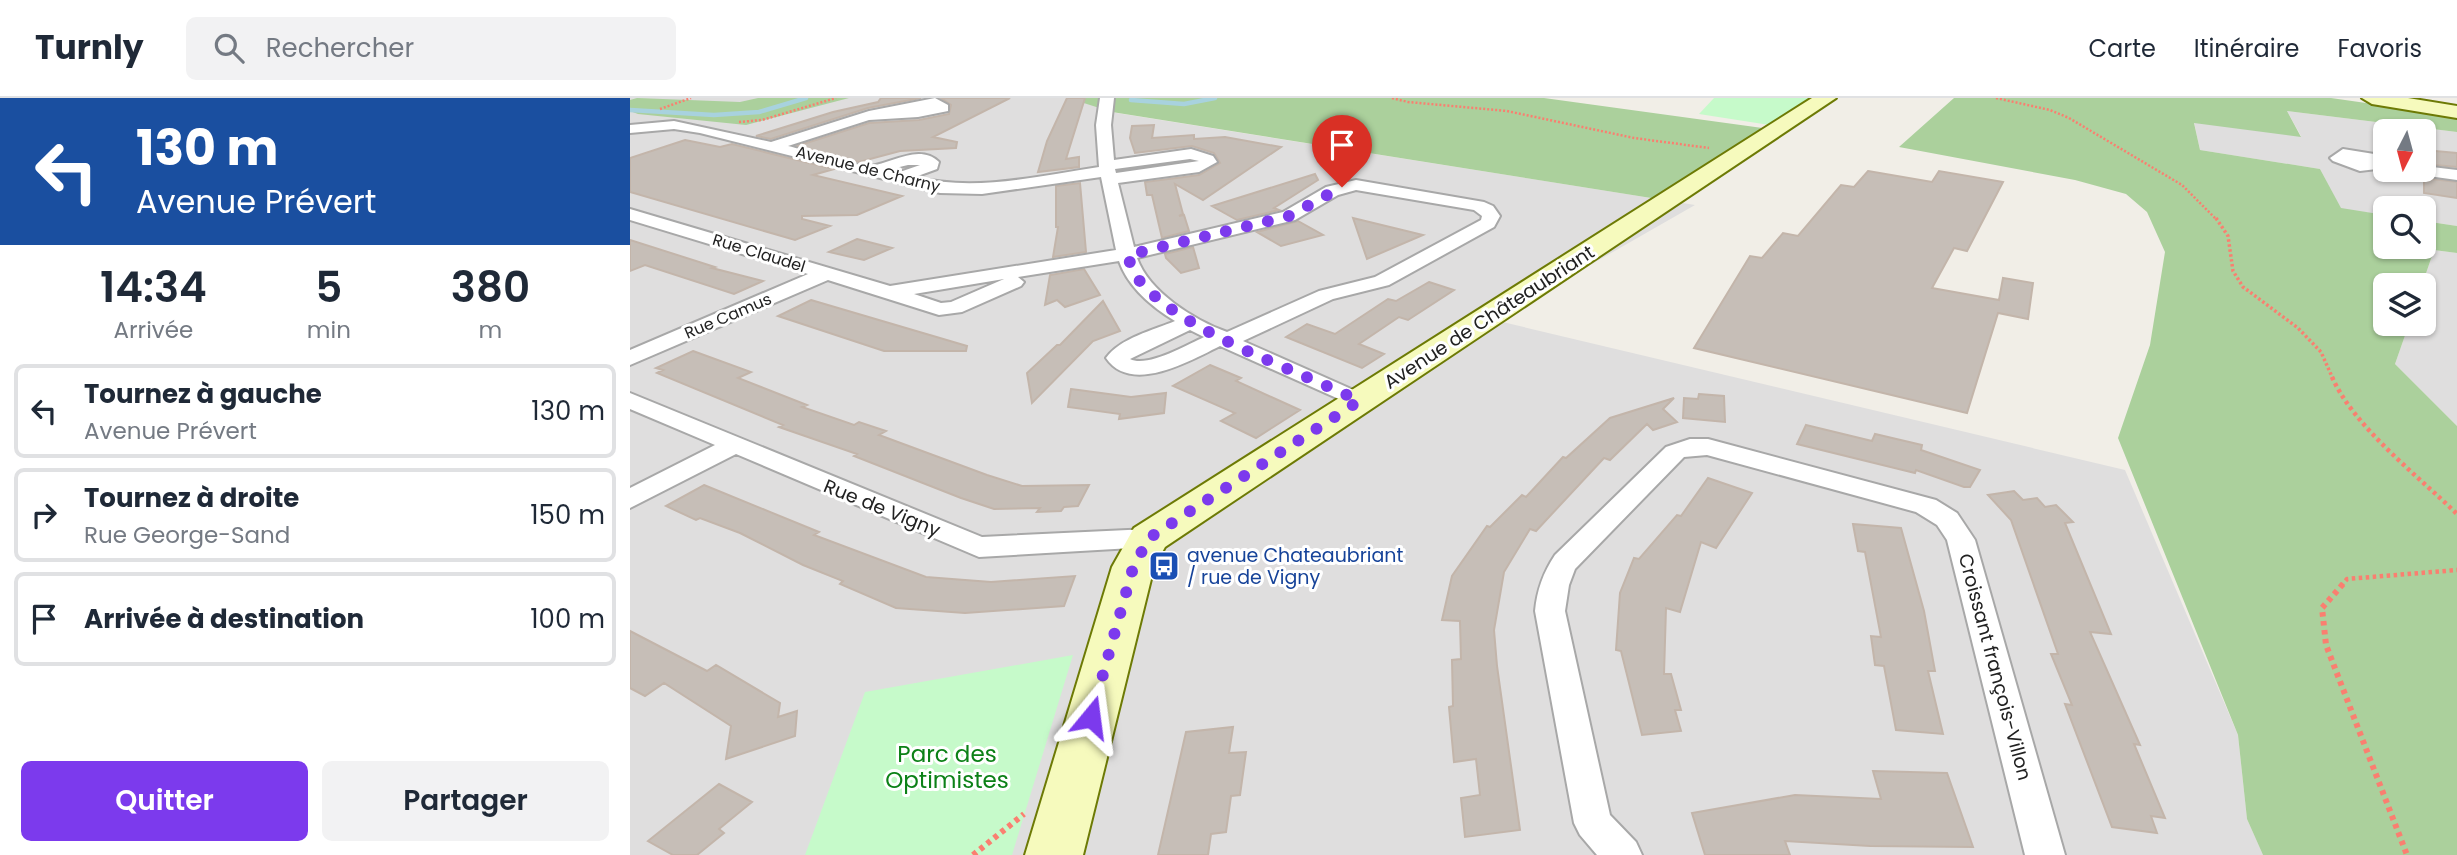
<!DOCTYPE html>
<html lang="fr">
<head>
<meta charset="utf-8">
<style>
	:root { --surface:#fff; --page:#f2f2f3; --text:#1f2937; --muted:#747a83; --line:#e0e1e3; --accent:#7c3aed }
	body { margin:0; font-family:Poppins,sans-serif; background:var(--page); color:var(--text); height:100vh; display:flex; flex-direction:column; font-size:26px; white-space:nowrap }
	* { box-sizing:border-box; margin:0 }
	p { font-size:23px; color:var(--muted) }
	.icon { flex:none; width:38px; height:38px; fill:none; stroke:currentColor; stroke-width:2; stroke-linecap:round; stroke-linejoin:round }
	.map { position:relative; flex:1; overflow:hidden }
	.sheet { display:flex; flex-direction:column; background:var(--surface); width:630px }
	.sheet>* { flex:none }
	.banner { background:#1a4fa0; color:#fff; overflow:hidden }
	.needle { width:46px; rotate:186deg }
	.tools { position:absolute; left:1743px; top:21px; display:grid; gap:14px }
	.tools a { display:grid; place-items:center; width:63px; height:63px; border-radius:10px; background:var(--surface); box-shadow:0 2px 5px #0004; font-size:35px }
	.pin { position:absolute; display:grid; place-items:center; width:60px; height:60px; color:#fff; margin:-72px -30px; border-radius:50% 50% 50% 0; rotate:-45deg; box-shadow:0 0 7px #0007 }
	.pin .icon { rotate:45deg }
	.me { position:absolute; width:77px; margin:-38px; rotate:16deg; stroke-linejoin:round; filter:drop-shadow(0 0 5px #0008) }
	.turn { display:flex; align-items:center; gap:24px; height:147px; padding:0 21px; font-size:32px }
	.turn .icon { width:91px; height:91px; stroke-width:2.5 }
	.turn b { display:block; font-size:49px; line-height:60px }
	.eta { display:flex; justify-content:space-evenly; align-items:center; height:119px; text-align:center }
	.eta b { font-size:42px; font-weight:600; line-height:49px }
	.cta { display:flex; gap:14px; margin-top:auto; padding:14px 21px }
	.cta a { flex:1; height:80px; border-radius:10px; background:var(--accent); color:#fff; font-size:28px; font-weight:600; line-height:80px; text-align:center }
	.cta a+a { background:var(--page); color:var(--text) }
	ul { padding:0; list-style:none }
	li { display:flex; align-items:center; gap:21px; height:94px; margin:0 14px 10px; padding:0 7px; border:4px solid var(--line); border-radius:10px }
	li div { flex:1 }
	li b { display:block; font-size:26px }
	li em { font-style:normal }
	header { display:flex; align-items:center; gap:42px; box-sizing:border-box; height:98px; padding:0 35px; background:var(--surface); border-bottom:2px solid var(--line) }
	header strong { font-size:33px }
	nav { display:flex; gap:38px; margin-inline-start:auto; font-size:24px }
	.search { width:490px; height:63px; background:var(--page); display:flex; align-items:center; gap:18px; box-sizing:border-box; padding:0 24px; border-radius:10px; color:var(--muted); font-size:26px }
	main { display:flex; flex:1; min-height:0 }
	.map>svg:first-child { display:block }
	.residential { fill:#dfdede; fill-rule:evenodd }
	.forest { fill:#abd09c }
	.park { fill:#c6faca }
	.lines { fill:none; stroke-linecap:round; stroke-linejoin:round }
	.stream { stroke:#a8d2de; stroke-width:4.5 }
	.building { fill:#c6beb7; stroke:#c3b5aa; stroke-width:2 }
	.street-casing { stroke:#a8a8a8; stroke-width:4 }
	.secondary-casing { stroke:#6d7a05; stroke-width:4 }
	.path-far3 { stroke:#fa7f70; stroke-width:2.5; stroke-dasharray:2 2; stroke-linecap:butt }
	.path-far2 { stroke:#fa7f70; stroke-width:3.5; stroke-dasharray:2.5 2.5; stroke-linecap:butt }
	.path-far1 { stroke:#fa7f70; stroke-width:4.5; stroke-dasharray:3.5 3.5; stroke-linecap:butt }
	.path { stroke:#fa7f70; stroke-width:6; stroke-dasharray:4.5 4.5; stroke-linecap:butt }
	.street { fill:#fff; fill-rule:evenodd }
	.secondary { fill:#f6fabd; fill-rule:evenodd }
	.route { stroke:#7c3aed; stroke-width:12; stroke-dasharray:0 21.6 }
	.labels { text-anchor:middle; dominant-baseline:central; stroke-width:6; stroke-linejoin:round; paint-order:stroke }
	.far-street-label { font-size:16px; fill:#212121; stroke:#fff }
	.street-label { font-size:19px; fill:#212121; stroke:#fff }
	.transit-label { font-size:19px; fill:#164399; stroke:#fff; text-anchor:start }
	.near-park-label { font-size:23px; fill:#0c8117; stroke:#fff }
</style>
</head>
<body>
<header>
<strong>Turnly</strong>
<div class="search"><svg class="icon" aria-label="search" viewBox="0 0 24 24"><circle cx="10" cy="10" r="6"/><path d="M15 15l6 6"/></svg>Rechercher</div>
<nav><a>Carte</a><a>Itinéraire</a><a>Favoris</a></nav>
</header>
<main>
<section class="sheet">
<div class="banner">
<div class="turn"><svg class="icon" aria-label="left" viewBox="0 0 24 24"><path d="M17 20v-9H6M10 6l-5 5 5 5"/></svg><div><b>130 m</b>Avenue Prévert</div></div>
</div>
<div class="eta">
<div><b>14:34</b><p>Arrivée</p></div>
<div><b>5</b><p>min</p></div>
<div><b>380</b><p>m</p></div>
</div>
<ul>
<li><svg class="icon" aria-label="left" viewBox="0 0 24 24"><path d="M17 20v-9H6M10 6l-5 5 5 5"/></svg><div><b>Tournez à gauche</b><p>Avenue Prévert</p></div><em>130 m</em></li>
<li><svg class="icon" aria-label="right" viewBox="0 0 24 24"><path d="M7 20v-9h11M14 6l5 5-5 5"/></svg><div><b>Tournez à droite</b><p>Rue George-Sand</p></div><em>150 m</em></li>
<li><svg class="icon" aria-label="arrive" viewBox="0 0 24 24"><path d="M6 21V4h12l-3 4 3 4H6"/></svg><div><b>Arrivée à destination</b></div><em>100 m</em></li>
</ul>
<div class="cta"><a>Quitter</a><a>Partager</a></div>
</section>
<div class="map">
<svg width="1827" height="757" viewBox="0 0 1827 757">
	<rect width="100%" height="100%" fill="#f1eee7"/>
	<path class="residential" d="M0,0H475L474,13L1065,107L864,222L1495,372L1608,637L1617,721L1633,757H0Z
		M1657,13L1827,34V128L1794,123V110H1755V117L1711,111L1690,71L1570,52L1564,24L1671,38ZM1755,33H1794V72H1755Z
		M1804,152L1827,155V328L1765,266L1779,226H1794L1792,187Z"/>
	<path class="forest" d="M7,0L110,4L128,0H219L116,27L8,16L0,13V2Z
		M438,0H914L1147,32L1040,103L482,14Z
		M1324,0H1701L1827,18V34L1657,13L1671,39L1564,25L1570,52L1690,71L1711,110L1755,117V149H1794V123L1827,128V155L1804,152L1792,187H1755V226H1779L1765,266L1827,328V757H1633L1617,721L1608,637L1488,340L1520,247L1535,154L1517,114L1496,96L1445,82L1269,49Z"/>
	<path class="park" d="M1084,0H1188L1146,28L1069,16Z
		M443,557L382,757H175L235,594Z"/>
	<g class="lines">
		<path class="stream" d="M501,2L554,6L585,0
			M0,12L84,17L129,14L176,0"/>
	</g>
	<path class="building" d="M251,0H291L238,10L141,41L126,38L203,14L248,4Z
		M311,0H380L303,39L327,44L326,50L270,53L229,64L167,48L239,25L289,22L319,16L321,7Z
		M437,0H455L436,61L449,59V69L408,74L417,43Z
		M524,27L522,40L564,37V41L595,39L651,49L573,102L545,86L553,116L549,118L554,117L559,133L532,140L522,97H517L515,84L569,77L590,65L584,55L562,48L505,55L500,40L502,28Z
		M55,42L90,49L102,46L204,71L183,77L272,98L227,117L172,118V121L200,128L165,142L0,94V60Z
		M1794,52L1827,55V69L1794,66Z
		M1238,73L1302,84L1309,73L1373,84L1337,153L1324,150L1302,190L1369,202L1373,180L1403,185L1398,221L1368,215L1337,315L1064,250L1120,158L1132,160L1153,135L1168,138L1211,87L1224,89Z
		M685,76L688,82L644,110L649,112L607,122L582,108Z
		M1794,80L1827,84V100L1794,95Z
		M450,85L456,154L423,159L428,129H426V88Z
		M723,120L793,137L737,161Z
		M668,123L693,137L651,148L627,134Z
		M227,141L262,150L234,162L199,154Z
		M0,142L85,169L82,170L133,183L104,196L15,167L0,173Z
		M563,149L569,170L551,175L536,160L535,156Z
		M454,171L470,197L435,209L427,202L415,207L420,177Z
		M799,184L824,192L778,222L769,219L729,246L754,256L732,270L656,239L677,226L705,236L758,201L766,203Z
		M181,202L337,248L336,253H254L148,218Z
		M473,203L490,233L463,243L402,305L397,275L427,247H430Z
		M63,253L121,274L108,280L177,307L172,309L224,327L229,324L256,333L249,337L357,377L392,388L459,387L448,408L434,409L431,413L407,414L410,410L364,411L331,400L224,358L227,356L149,329L153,327L27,275L33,272L26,270Z
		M580,267L611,280L606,283L670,312L626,340L591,323L605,315L543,288Z
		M441,291L501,299L536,295L534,315L489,321L490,316L438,309Z
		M1069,296L1094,298L1095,324L1053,320L1054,300L1068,301Z
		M1044,300L1033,311L1047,324L1023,332L1017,326L980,362L974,360L906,433L900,431L874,474L864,532L867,568L890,732L835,739L831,700L850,697L846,661L824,664L819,609L823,608L822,562L831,561L830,523L812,522L822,478L857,428L860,429L892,397L896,399L933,359L936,360L980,320Z
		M1176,327L1242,343L1245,336L1292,347L1291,352L1350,372L1340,389H1334L1286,372L1285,375L1167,346Z
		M1078,380L1122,395L1086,450L1071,444L1050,514L1036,510L1034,576H1041L1051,612H1045L1051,633L1012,637L991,553L986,552L990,495L1004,460L1009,461L1047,417L1051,418Z
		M74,387L189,434L184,437L296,479L361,484L445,478L434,508L335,515L266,510L210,486L213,483L173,467L110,435L70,420L66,422L36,408Z
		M1384,393L1393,402L1407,400L1415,409L1426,407L1443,424L1435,425L1481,536L1460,534L1510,647L1504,646L1535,720L1521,718L1527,735L1482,729L1435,606L1442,607L1421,556H1428L1381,422L1358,397Z
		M1223,426L1271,430L1294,513L1305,573H1298L1313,636L1266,632L1254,568L1245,567L1241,538L1251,539L1235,454L1228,453Z
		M0,533L77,573L86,567L150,605L148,619L167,613L165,638L96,661L101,628L34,585L15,598L0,590Z
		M603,629L599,655L616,654L610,697L601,698L596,734L581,736L578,757H528L556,634Z
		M1243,673L1317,675L1343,749L1240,748L1155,743L1160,757H1075L1062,715L1165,697L1251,701Z
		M89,686L122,704L89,731L94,735L67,757H43L18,743Z"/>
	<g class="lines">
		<g class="street-casing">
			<path id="street" d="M305,0L318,7V13L288,19L239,22L158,48C175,52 226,69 240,68C261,66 289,45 309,64L307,71L285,79C346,94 408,78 469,69L466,27L470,0H484L481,27L484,62L561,51L583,58L587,64L569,74L488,85L504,149L653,114L696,89L726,82L854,104L863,108L870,118L864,129L759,187L703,201L613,243L737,298L741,303L737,308L729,310L590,248C560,263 501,297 476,260C490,240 524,232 545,223C522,209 498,189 489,163L388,179L394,184L391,188L332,214L309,217L198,182L0,267V252L178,176L0,122V111L260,188L486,152L471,79L352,96L310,95L70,35L44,31L0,35V27L44,23L141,44L239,13ZM560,61L569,63L486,75L485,71ZM278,67H290L267,75L257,72ZM726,92L844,112L852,118L851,122L745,179L689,193L597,234C564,222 519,194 507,160L665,122L708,97ZM374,181L321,204L311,205L284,196ZM560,232L574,239C557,247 517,270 500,261Z
				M1713,51L1744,56L1755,62V70L1730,73L1703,63L1700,60Z
				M1794,68L1827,72V82L1791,77L1783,72H1794Z
				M0,295L352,439L519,431L529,433L533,440L529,447L519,449L349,459L106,356L0,410V390L85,347L0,311Z
				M1060,341H1078L1306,402L1327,415L1345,442L1435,757H1395L1317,442L1307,427L1286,414L1077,357L1054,359L945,471L939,487L935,513L980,717L1006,744L1012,757H967L950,737L944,725L905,513C907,492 913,475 925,457L1036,349Z"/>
		</g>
		<g class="secondary-casing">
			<path id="secondary" d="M1182,0H1206L535,449L524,469L453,757H395L482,469L504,430Z
				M1732,0H1778L1827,8V20L1742,6Z"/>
		</g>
		<path class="path-far3" d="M762,0L778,4L877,13L1004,40L1079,50
			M1366,0L1420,12L1439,20L1552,87L1587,122
			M30,11L61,0
			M109,24L132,22L206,0"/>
		<path class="path-far2" d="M1586,120L1598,138L1603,173L1613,189L1668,230L1691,254L1703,281"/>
		<path class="path-far1" d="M1702,279C1724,329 1787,377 1827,416
			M1711,488L1717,481L1827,472"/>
		<path class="path" d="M1713,486L1692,510L1696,547L1777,757
			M343,757L394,716"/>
		<use href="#street" class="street"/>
		<use href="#secondary" class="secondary"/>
	</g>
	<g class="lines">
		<path class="route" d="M461,619L503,470L519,440L729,303C666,271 546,233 505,177C501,172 500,164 498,157L659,118L712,89"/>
	</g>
	<defs>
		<g id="bus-square" transform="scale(1.575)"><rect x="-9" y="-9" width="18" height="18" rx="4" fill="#1a4fb4" stroke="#fff"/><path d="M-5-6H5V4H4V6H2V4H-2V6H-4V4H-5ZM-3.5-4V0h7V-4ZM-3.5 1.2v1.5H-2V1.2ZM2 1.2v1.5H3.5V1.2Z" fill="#fff"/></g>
	</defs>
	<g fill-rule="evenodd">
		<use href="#bus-square" x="534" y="468"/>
	</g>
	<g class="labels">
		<g class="far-street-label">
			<text transform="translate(238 71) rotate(14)">Avenue de Charny</text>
			<text transform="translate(129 155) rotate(17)">Rue Claudel</text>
			<text transform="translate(98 218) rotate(-23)">Rue Camus</text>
		</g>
		<g class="street-label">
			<text transform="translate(859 219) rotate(-33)">Avenue de Châteaubriant</text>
			<text transform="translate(252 410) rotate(22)">Rue de Vigny</text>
			<text transform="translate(1365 569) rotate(75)">Croissant françois-Villon</text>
		</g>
		<g class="transit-label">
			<text x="557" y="457">avenue Chateaubriant<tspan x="557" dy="22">/ rue de Vigny</tspan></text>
		</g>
		<g class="near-park-label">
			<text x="317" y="656">Parc des<tspan x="317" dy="26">Optimistes</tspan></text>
		</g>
	</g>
</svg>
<div class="tools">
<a><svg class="needle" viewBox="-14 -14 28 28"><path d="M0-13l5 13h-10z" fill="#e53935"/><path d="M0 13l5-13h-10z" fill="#747a83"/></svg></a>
<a><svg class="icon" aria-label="search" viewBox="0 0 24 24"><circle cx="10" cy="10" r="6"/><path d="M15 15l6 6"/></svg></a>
<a><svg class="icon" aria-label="layers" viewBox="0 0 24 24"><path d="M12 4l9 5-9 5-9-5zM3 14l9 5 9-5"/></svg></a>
</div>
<div class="pin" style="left:712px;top:89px;background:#d93025"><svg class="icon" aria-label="arrive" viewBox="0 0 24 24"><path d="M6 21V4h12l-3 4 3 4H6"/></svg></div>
<svg class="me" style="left:461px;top:619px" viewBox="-20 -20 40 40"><path d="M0-17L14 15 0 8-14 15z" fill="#7c3aed" stroke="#fff" stroke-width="4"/></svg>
</div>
</main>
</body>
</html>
